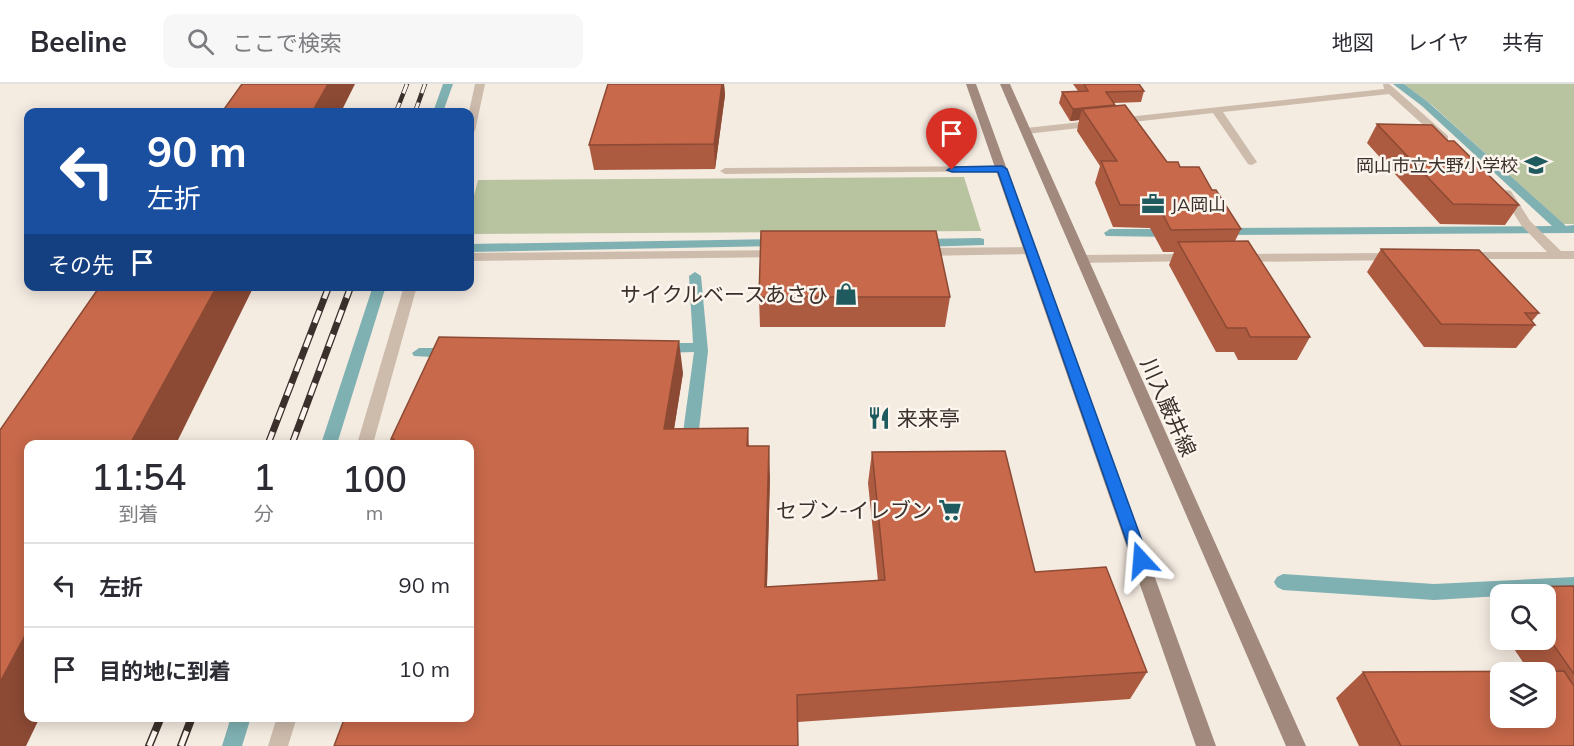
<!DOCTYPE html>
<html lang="ja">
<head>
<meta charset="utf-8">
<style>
	:root { --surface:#fff; --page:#f7f7f7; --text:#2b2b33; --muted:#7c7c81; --line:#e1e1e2 }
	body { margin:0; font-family:Mulish,"Noto Sans JP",sans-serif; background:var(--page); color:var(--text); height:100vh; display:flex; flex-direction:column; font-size:22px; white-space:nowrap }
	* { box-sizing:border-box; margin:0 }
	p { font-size:20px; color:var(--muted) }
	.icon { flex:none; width:33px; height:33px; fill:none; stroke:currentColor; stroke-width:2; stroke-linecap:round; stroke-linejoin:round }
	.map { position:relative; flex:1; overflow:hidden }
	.panel { position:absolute; left:24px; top:356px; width:450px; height:282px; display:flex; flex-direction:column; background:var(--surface); border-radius:12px; box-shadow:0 3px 15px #0003 }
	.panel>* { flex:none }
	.guide { position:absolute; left:24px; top:24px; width:450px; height:183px; border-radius:12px; box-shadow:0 3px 15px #0003; background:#1a4fa0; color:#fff; overflow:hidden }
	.fabs { position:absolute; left:1490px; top:500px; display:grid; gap:12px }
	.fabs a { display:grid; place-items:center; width:66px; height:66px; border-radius:12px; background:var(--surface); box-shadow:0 3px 15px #0003; font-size:30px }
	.pin { position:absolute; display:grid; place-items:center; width:51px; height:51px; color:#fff; margin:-62px -26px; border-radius:50% 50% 50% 0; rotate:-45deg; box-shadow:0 0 6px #0007 }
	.pin .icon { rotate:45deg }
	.me { position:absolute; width:66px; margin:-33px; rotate:341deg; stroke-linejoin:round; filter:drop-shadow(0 0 4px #0008) }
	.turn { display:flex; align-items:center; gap:21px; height:126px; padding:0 24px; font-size:27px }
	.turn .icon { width:78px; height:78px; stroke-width:2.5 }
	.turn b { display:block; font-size:42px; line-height:51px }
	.then { display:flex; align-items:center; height:57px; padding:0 24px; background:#0003; gap:12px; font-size:22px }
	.eta { display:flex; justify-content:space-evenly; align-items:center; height:102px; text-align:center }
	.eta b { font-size:36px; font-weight:600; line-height:42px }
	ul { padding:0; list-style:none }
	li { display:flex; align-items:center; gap:18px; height:84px; padding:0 24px; border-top:2px solid var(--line) }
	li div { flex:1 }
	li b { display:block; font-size:22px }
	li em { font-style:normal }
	header { display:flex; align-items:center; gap:36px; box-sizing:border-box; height:84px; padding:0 30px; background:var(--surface); border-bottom:2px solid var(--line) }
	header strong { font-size:28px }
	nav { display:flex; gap:33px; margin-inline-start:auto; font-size:21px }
	.search { width:420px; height:54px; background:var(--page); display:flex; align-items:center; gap:15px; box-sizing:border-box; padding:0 21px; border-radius:12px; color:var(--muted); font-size:22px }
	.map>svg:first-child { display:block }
	.green { fill:#b8c4a0 }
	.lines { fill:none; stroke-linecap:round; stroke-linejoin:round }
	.stream { fill:#7fb0b2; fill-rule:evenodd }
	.street { fill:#cdbbac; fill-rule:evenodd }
	.secondary { fill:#a18a7d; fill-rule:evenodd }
	.rail-far2-casing { stroke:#3b302b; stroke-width:4.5 }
	.rail-far1-casing { stroke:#3b302b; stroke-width:7 }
	.rail-casing { stroke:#3b302b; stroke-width:8 }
	.rail-far2 { stroke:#fbf5ee; stroke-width:3; stroke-dasharray:10; stroke-linecap:butt }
	.rail-far1 { stroke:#fbf5ee; stroke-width:4.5; stroke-dasharray:13; stroke-linecap:butt }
	.rail { stroke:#fbf5ee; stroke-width:5; stroke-dasharray:16; stroke-linecap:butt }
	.wall { fill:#ac5a40 }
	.shaded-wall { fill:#8c4a34 }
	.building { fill:#c8694b; stroke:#8c4a34; stroke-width:1.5; fill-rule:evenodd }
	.route { fill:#1a73e8; stroke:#114b97; stroke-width:1.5 }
	.labels { text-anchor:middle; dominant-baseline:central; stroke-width:5; stroke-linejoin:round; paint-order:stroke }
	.far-poi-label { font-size:18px; fill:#3b302b; stroke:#fbf5ee; text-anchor:end }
	.poi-label { font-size:21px; fill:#3b302b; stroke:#fbf5ee; text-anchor:end }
	.street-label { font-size:21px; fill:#3b302b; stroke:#fbf5ee }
</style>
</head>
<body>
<header>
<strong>Beeline</strong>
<div class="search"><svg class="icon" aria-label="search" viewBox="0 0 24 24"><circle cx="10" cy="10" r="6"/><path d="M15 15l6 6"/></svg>ここで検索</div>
<nav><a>地図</a><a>レイヤ</a><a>共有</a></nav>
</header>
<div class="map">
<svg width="1574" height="662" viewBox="0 0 1574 662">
	<rect width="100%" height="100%" fill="#f4ebe1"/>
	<path class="green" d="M1404,0H1574V140H1563L1432,21Z
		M964,93L981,147L470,150V127L478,96Z"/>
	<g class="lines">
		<path class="stream" d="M443,0H453L443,28H433Z
			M1393,0H1404L1428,18L1566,142L1574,141V149L1216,151L1214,148L1220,144L1552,142L1422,22Z
			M1110,145H1172L1178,149L1172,153L1106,152L1104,149Z
			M980,154L984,155V161L920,163L914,159L920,155Z
			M779,155L783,156V162L470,168V160Z
			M695,188L701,192L708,267L697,363L694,367H684L681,363L694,268L661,269L654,264L661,259H693L689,192Z
			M373,202H386L337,360H321Z
			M419,264H451L458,269L451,274L414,272L412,269Z
			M1283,490L1434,500L1574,493V509L1500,510V512L1434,516L1283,506L1277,503L1274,498L1277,493Z
			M231,633H251L242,662H222Z"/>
		<path class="street" d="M475,0H485L475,47L470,50L469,28Z
			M1383,0H1389L1395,5L1448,52V56H1440L1389,10L1223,28L1257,78L1252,81L1248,80L1213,29L1026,50L1021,47L1026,44L1384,5Z
			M1002,82L1007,85L1006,87L725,90L720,87L725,84Z
			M1507,106L1511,107L1530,137L1561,167H1574V175H1462L1460,172L1466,168H1547L1521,141L1501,109Z
			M1032,163L1038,167L1036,170L921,172L915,168L921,164Z
			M780,166L786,170L784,173L470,177V169Z
			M1397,169L1403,173L1401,176L1241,178L1235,174L1241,170Z
			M1190,170L1194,171L1196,174L1194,177L1081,179L1075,175L1081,171Z
			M404,202H417L373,360H357Z
			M277,633H297L288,662H268Z"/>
		<path class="secondary" d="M966,0H976L1216,662H1196Z
			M1000,0H1010L1306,662H1286Z"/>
		<g class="rail-far2-casing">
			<path id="rail-far2" d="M396,28L407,0
				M415,28L425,0"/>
		</g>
		<g class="rail-far1-casing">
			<path id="rail-far1" d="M268,360L329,202
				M292,360L351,202"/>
		</g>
		<g class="rail-casing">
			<path id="rail" d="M149,662L161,633
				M181,662L192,633"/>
		</g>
		<use href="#rail-far2" class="rail-far2"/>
		<use href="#rail-far1" class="rail-far1"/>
		<use href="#rail" class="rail"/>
	</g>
	<path class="wall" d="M608,0H724L725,11L715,85L594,86L589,61Z
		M1073,0H1139L1144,7L1141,18L1114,19L1115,22L1167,78L1180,83L1212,106L1241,145L1235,157L1310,253L1297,276H1238L1234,268H1216L1169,181L1174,168H1163L1150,144L1113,143L1095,99L1100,82L1077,47L1079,36L1070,37L1059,19L1062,8L1078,7Z
		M1377,40L1448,57L1519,121L1505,141L1440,140L1367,59Z
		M1381,165L1539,229L1532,237L1535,241L1516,264L1424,263L1367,188Z
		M759,213H950L945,243H760Z
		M683,289L674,345L748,344L749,362L770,393L767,503L878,497L868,399L872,368L1035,488L1147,588L1130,615L798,638L470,633L391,355Z
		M1574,502V662H1359L1336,614L1363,588L1529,587L1512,562L1519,556V555H1545V510H1515L1523,503Z"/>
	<path class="shaded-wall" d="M328,0H355L341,28H312Z
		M722,0H724L725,11L715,85L714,60Z
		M1115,21L1112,32L1082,25L1079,36L1070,37L1073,25Z
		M217,202H254L176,360H130Z
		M679,257L683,289L669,376L664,345Z
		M769,362L770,393L766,533L765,503Z
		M28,546V633H40L26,662H0V598Z"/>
	<path class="building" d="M242,0H328L312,28H222Z
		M608,0H722L714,60L589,61Z
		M1084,0H1139L1144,7L1106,8L1115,21L1073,25L1062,8L1088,7Z
		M1125,21L1167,78H1178L1180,83H1199L1212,106H1216L1241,145L1171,146L1158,121H1120L1101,77H1117L1082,25Z
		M1377,40L1432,41L1448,57H1454L1519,121L1453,120Z
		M761,147H936L950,213H759Z
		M1248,157L1310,253H1250L1246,244H1227L1178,158Z
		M1381,165L1479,166L1539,229H1525L1535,241L1441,240Z
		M100,202H217L130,360H28V546L0,598V346Z
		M439,253L679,257L664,345L748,344L747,362H769L765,503L885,496L872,368L1005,367L1035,488L1106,483L1147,588L797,611L798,662H334L345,633H470V360H392L394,355H391Z
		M1574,502V590L1545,549V540L1550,541L1545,533V510H1528L1523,503Z
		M1564,587L1574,602V662H1401L1363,588ZM1500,588H1545V633H1500Z"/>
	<path class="route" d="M1002,82L1007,85L1149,476L1147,481L1141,483L1135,481L1133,476L998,88H952L947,86L952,83Z"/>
	<defs>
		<g id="school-bare" transform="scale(1.8)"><path d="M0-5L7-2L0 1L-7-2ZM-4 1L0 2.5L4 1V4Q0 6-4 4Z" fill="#1f5a5e" stroke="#fbf5ee" stroke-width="2.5" paint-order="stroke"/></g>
		<g id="office-bare" transform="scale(1.8)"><path d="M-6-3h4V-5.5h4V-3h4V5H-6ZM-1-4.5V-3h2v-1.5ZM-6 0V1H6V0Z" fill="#1f5a5e" stroke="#fbf5ee" stroke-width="2.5" paint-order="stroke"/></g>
		<g id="shop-bare" transform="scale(1.8)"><path d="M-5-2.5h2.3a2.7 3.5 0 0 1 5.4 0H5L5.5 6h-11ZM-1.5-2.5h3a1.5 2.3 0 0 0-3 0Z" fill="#1f5a5e" stroke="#fbf5ee" stroke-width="2.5" paint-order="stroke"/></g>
		<g id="restaurant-bare" transform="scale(1.8)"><path d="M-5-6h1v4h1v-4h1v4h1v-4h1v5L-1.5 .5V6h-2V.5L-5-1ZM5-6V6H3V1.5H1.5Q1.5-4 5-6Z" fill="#1f5a5e" stroke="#fbf5ee" stroke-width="2.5" paint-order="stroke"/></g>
		<g id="supermarket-bare" transform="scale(1.8)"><path d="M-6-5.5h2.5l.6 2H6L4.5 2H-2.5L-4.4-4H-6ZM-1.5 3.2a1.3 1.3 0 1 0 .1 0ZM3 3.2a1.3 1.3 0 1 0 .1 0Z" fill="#1f5a5e" stroke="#fbf5ee" stroke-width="2.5" paint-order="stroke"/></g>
	</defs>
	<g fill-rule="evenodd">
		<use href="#school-bare" x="1536" y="81"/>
		<use href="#office-bare" x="1153" y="120"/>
		<use href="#shop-bare" x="846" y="210"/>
		<use href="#restaurant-bare" x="879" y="334"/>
		<use href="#supermarket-bare" x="950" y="426"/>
	</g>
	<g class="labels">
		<g class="far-poi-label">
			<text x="1518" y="81">岡山市立大野小学校</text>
			<text x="1171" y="120" text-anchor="start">JA岡山</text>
		</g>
		<g class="poi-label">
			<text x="828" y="210">サイクルベースあさひ</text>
			<text x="897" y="334" text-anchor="start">来来亭</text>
			<text x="932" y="426">セブン-イレブン</text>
		</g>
		<g class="street-label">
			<text transform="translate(1169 323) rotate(66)">川入巌井線</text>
		</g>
	</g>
</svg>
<div class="fabs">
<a><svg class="icon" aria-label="search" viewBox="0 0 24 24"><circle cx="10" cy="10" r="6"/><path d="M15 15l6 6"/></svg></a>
<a><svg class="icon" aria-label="layers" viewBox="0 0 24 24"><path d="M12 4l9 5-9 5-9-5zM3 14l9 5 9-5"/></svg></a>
</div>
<div class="pin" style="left:952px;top:86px;background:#d93025"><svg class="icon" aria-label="arrive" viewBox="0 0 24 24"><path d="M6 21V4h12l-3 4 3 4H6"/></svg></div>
<svg class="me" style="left:1141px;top:476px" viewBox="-20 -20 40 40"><path d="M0-17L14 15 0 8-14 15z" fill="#1a73e8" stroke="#fff" stroke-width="4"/></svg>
<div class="guide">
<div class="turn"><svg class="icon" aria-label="left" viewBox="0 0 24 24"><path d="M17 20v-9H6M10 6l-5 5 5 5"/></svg><div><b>90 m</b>左折</div></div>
<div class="then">その先<svg class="icon" aria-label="arrive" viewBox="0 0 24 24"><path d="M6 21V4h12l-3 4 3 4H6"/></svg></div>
</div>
<section class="panel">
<div class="eta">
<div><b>11:54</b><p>到着</p></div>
<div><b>1</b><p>分</p></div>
<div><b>100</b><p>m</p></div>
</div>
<ul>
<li><svg class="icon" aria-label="left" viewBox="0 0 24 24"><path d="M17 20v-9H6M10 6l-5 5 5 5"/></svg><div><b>左折</b></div><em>90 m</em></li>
<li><svg class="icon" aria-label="arrive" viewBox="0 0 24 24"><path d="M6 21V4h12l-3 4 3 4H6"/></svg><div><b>目的地に到着</b></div><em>10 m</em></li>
</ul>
</section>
</div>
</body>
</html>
